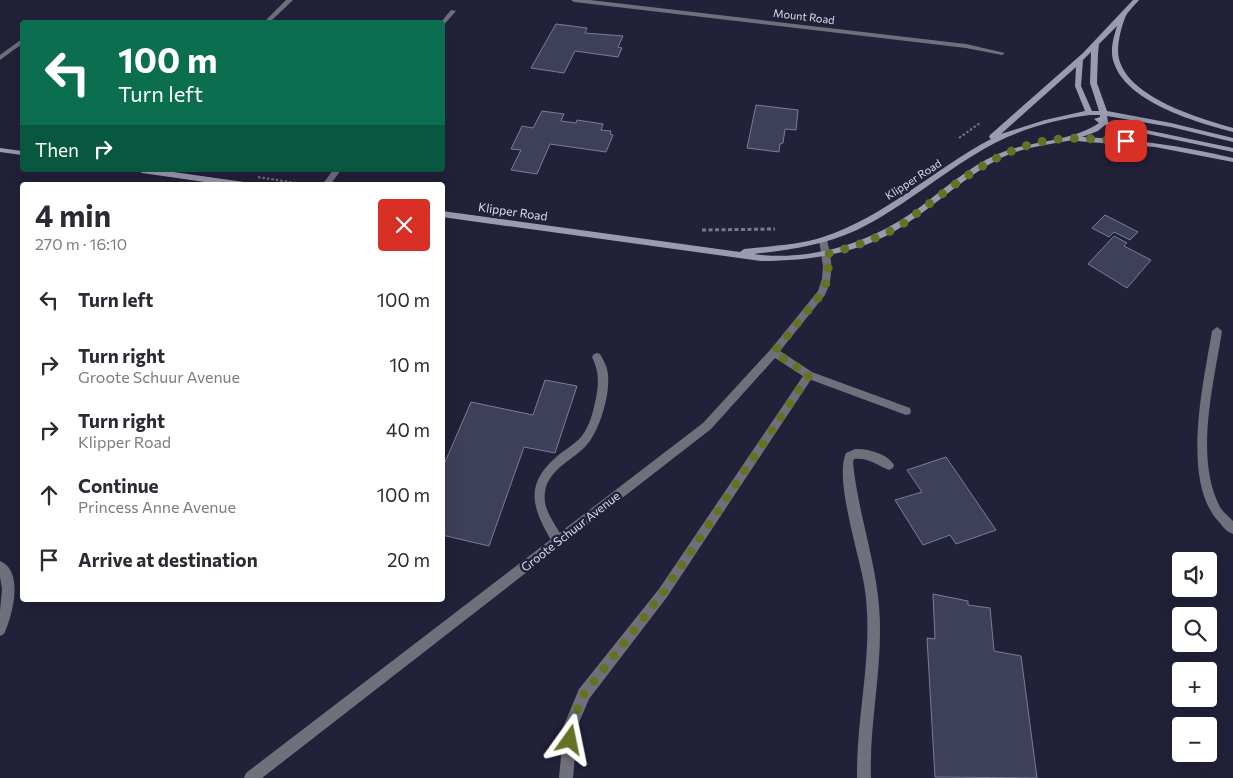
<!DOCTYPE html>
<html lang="en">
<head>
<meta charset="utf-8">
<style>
	:root { --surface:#fff; --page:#f2f2f3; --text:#2b2b33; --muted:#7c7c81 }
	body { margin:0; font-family:Commissioner,sans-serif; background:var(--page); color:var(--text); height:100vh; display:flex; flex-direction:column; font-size:19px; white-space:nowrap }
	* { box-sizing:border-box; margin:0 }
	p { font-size:16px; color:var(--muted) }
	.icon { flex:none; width:28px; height:28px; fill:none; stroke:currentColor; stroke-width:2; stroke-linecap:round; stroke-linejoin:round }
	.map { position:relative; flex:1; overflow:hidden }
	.panel { position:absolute; left:20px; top:182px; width:425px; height:420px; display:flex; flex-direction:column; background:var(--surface); border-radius:5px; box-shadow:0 5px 20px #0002 }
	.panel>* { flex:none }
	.guide { position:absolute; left:20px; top:20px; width:425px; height:152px; border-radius:5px; box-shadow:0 5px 20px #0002; background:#0b6e4f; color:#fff; overflow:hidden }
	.controls { position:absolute; left:1172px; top:552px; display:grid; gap:10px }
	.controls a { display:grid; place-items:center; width:45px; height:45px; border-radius:5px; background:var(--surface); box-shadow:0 5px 20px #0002; font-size:25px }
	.pin { position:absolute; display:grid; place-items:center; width:42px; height:42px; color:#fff; margin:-21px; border-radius:10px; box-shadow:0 2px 8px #0006 }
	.me { position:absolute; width:55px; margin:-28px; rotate:12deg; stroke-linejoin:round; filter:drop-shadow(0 0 4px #0008) }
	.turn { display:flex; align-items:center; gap:18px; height:105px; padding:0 15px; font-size:22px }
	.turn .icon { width:65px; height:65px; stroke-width:2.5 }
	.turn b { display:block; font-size:35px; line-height:42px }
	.then { display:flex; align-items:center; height:48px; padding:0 15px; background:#0003; gap:10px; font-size:19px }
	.round { display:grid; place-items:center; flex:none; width:52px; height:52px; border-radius:5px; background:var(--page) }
	.headline { display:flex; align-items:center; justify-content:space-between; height:85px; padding:0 15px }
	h1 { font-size:30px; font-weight:700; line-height:38px }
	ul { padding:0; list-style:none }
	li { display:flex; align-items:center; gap:15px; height:65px; padding:0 15px }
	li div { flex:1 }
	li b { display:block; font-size:19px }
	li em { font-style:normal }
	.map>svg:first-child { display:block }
	.building { fill:#3e4059; stroke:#7a7d99 }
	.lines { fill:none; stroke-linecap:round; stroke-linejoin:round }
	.path-far1 { stroke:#76788b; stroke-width:2; stroke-dasharray:2.5 2; stroke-linecap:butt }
	.path { stroke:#76788b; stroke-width:3; stroke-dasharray:4 2.5; stroke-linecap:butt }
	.lane { fill:#6f707c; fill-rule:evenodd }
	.street { fill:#6f707c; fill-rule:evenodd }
	.secondary { fill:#999baf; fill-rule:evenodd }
	.route { stroke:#667123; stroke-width:9; stroke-dasharray:0 16.2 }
	.labels { text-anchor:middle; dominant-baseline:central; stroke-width:5; stroke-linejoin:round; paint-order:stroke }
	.far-street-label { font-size:11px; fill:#dcdeed; stroke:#212239 }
	.street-label { font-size:12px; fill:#dcdeed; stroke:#212239 }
</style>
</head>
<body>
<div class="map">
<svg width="1233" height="778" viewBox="0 0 1233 778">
	<rect width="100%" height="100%" fill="#212239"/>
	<path class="building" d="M556,24L587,28L585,33L623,36L618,47L622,48L618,57L575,51L564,73L531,68Z
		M756,105L798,110L796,130L785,129L783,143L780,144L779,152L747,148Z
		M542,111L564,114L561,121L576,123L577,120L603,124L601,130L611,131L610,134L613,135L606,152L550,144L537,174L511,170L521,150L511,149L522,126L533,128Z
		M1105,215L1138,232L1130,240L1114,232L1109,237L1092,228Z
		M1114,236L1127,243L1124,246L1151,260L1127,288L1088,264Z
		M545,380L577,386L555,453L524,447L489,546L442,535V469L471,402L533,415Z
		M946,457L996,530L956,544L950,535L923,545L895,500L922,492L907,470Z
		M933,594L968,601V605L990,608L994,651L1021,656L1037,778L935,777L927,638L935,639Z"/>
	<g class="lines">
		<path class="path-far1" d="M959,138L980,123
			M258,177L309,185"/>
		<path class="path" d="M702,230L775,229"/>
		<path class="lane" d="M451,10L456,11L442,27V22H441Z
			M22,39V44L0,60V55Z
			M333,170H341L330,185H322Z
			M597,353L600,354C604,361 608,368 608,376C610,396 599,433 585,447C571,461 548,470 545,492C542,511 557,525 564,541L562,545L558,547L554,545C535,513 522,488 554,459C562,451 573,446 581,437C590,426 593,412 596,398C599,383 599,371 592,357L594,354Z
			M809,371L910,408L911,411L910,414L906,415L806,378L804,375L806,372Z
			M0,561C25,571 12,617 4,634L0,636V611L2,589L0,577Z"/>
		<path class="street" d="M286,0H293L270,22H264Z
			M571,0H590L966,44L1005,53L1002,55L966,48L574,2Z
			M823,237L827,240C832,259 834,277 825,295L780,351L812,372L814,375L667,597L589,699L578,725L573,778H559L564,725L579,689L659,589L803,376L775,358L711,429L262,778H244L246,773L703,423L771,349L818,291L822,279L823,266L819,240Z
			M1217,327L1222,331C1214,383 1194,458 1220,507C1223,512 1229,517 1233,521V534C1227,532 1223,527 1219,522C1180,481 1204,381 1212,331Z
			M855,449C867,448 888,454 894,465L893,468L889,470C877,465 868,457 854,459L853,463C858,512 875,558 879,606C884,664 869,720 871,778H857C856,713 875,649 864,584C859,554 834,478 846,453Z"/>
		<path class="secondary" d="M1133,0H1139C1135,5 1127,12 1125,18C1121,28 1116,47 1119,59C1129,98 1199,118 1233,128V132C1196,122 1124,102 1113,60C1110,49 1114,36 1117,26L1099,44L1098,54L1097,83L1107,111L1171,123L1233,138V142L1171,127L1107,116L1108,122L1233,148V152L1105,125L1098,131L1082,137C1133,139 1183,146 1233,158V162L1155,147L1076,141L1073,140C1048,145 1022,147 999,159C966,176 938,203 906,224C864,253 811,261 761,261L442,217V211L740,252L744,249C770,246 798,245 823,237C885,217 934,169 991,139L989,137L990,135L1083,53ZM1091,52L1090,83L1099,111H1092L1081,86L1083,60ZM1076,67L1075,86L1085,111L1045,120L1001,134ZM1090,115H1100V117L1094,119L1099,123C1069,143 1030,140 998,154C968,167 942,191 916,210C870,243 810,262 754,254C790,250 824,245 857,230C906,206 947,168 995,143C1024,128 1058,119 1090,115Z
			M0,148L22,151V155L0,152Z
			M138,170H159L244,182L248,185H226L142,173Z"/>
	</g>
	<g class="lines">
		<path class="route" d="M570,740L571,725L584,694L663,593L809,375L774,352L822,293C829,279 829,269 827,254C853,247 877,239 900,226C949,190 997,144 1060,139C1082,137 1105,140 1126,141"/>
	</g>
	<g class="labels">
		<g class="far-street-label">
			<text transform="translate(804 16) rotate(7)">Mount Road</text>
			<text transform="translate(913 179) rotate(-33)">Klipper Road</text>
		</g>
		<g class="street-label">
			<text transform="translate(513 211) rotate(8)">Klipper Road</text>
			<text transform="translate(570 531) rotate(-38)">Groote Schuur Avenue</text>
		</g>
	</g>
</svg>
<div class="controls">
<a><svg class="icon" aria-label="sound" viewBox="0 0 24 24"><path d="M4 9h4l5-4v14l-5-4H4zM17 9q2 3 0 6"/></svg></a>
<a><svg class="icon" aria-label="search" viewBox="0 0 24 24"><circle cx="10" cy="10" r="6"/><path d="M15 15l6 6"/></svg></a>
<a>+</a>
<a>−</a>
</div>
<div class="pin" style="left:1126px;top:141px;background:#d93025"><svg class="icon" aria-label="arrive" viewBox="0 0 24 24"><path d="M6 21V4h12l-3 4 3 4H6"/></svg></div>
<svg class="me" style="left:570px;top:740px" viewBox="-20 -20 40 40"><path d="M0-17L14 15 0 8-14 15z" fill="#667123" stroke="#fff" stroke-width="4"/></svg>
<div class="guide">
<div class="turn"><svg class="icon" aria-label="left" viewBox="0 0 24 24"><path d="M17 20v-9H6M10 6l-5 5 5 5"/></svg><div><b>100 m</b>Turn left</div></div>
<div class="then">Then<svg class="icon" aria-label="right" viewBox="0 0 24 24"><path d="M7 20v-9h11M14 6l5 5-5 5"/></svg></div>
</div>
<section class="panel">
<div class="headline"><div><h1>4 min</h1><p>270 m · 16:10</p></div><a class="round" style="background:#d93025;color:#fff"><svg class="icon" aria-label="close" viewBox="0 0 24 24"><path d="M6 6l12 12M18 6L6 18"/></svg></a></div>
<ul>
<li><svg class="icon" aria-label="left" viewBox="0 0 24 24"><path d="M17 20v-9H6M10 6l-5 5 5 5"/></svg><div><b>Turn left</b></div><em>100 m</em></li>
<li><svg class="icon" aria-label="right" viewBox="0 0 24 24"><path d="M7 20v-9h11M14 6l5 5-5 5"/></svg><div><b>Turn right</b><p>Groote Schuur Avenue</p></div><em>10 m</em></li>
<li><svg class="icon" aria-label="right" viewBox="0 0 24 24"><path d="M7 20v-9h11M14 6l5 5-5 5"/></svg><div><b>Turn right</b><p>Klipper Road</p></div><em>40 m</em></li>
<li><svg class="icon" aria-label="ahead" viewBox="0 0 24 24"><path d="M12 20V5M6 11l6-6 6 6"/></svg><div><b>Continue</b><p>Princess Anne Avenue</p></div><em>100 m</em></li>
<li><svg class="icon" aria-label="arrive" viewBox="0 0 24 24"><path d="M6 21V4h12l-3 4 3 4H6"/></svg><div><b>Arrive at destination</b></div><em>20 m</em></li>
</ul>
</section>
</div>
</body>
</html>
